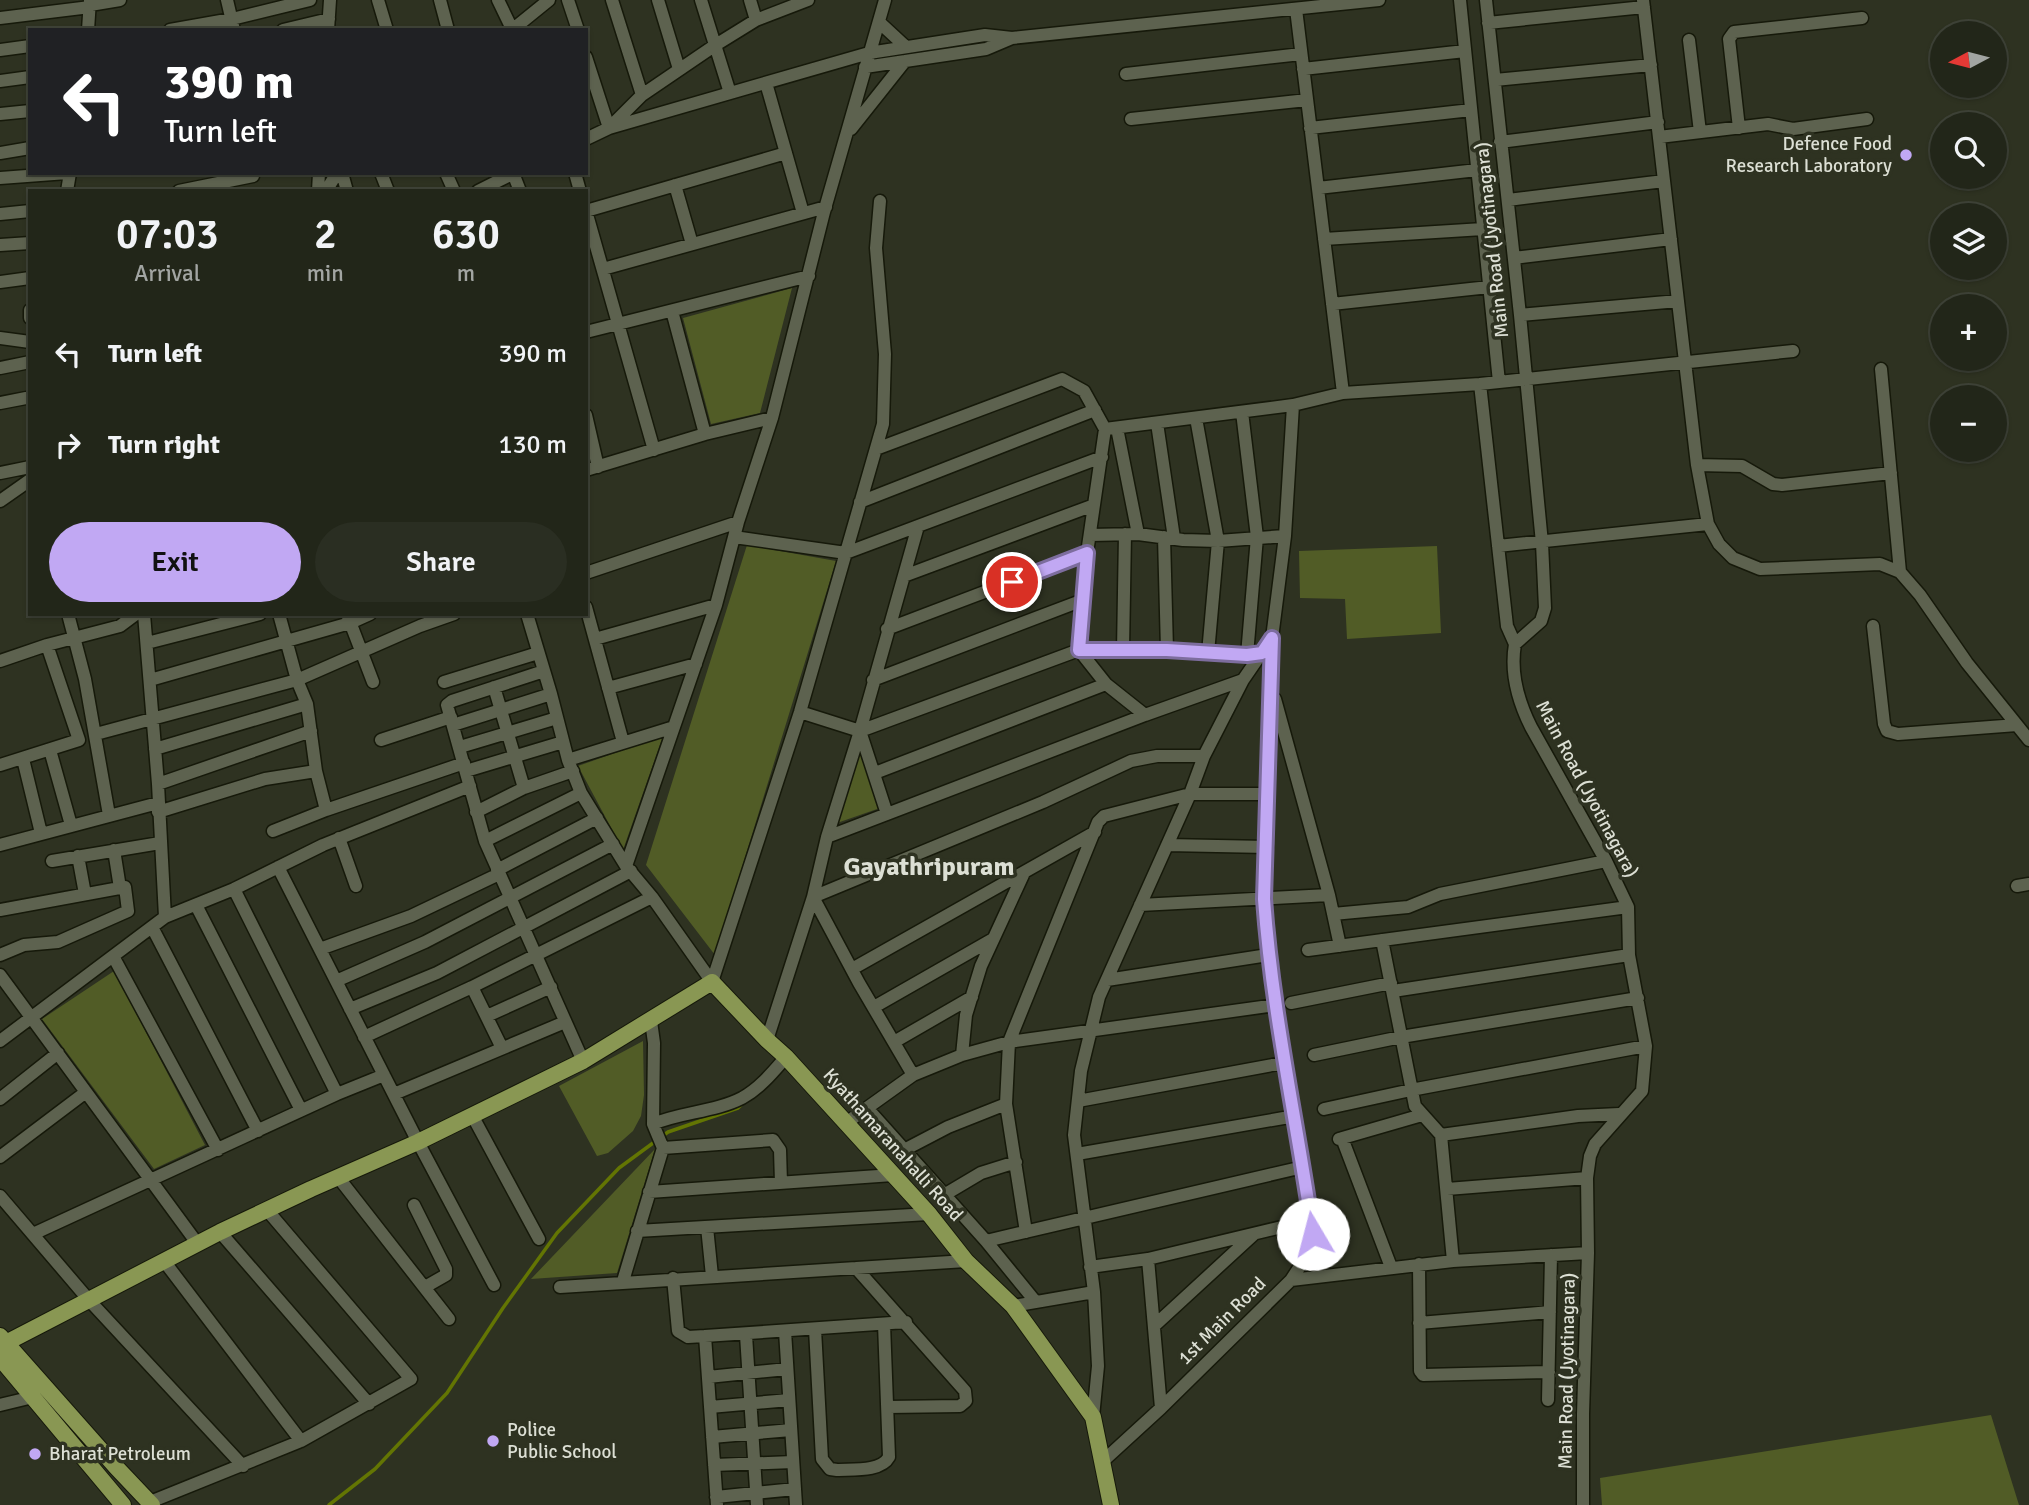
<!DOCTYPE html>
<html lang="en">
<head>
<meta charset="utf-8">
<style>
	:root { --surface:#222619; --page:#2a2e22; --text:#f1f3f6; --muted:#a2a5a2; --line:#3f4338; --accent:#c1a8f3 }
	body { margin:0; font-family:Signika,sans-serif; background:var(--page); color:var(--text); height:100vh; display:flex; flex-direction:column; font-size:26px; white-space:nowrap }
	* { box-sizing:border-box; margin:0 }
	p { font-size:23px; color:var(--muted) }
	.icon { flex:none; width:38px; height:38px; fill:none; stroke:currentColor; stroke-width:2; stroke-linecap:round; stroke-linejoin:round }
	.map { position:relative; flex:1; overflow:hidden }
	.side { position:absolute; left:28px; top:189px; width:560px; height:427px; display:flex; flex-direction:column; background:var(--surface); border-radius:0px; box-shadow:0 2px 5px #0004,0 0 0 2px var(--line) }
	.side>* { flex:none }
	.hud { position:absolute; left:28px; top:28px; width:560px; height:147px; border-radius:0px; box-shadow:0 2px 5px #0004,0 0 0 2px var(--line); background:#202124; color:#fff; overflow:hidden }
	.needle { width:46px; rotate:263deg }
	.controls { position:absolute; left:1930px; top:21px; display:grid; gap:14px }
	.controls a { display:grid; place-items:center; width:77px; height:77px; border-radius:50%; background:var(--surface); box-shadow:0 2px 5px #0004,0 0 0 2px var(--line); font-size:35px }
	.pin { position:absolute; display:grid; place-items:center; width:60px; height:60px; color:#fff; margin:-30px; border:4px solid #fff; border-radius:50%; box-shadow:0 2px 7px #0007 }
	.me { position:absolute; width:77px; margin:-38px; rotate:352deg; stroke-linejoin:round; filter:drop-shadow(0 0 5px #0008) }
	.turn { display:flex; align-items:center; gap:24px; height:147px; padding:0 21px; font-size:32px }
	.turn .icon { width:91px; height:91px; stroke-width:2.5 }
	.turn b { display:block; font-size:49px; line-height:60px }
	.eta { display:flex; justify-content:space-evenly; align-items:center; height:119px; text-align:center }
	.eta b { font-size:42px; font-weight:600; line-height:49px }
	.button { display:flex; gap:14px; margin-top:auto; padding:14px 21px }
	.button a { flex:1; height:80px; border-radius:42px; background:var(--accent); color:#111; font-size:28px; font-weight:600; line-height:80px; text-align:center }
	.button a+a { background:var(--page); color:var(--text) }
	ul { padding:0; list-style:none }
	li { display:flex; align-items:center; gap:21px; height:91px; padding:0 21px }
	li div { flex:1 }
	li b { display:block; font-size:26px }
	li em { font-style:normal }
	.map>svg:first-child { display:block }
	.green { fill:#515c26 }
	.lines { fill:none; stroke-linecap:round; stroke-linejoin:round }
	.stream { stroke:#637503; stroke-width:3.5 }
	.minor-casing { stroke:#16190a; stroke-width:15 }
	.major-casing { stroke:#16190a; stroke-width:18 }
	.minor { stroke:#5d624f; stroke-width:12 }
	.major { stroke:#899753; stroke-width:16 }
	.route-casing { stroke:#7d6d9e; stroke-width:18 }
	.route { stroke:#c1a8f3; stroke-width:12 }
	.poi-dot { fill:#c1a8f3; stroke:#2e3221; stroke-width:2.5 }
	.labels { text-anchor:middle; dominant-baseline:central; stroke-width:7; stroke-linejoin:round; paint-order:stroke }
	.poi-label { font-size:19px; fill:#dcdfd4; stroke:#2e3221; text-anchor:start }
	.street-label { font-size:19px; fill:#dcdfd4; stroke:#2e3221 }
	.district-label { font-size:26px; font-weight:bold; fill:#dcdfd4; stroke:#2e3221 }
</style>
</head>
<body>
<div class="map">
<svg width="2029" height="1505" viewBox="0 0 2029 1505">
	<rect width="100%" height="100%" fill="#2e3221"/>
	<path class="green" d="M792,288L760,413L711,424L683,318Z
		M747,545L836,561L715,955L646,865Z
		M1437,546L1441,633L1347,639L1345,599L1300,598L1299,551Z
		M663,736L623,850L578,766Z
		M861,740L880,808L837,823Z
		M114,971L205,1145L154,1169L42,1019Z
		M643,1041L644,1095L641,1116L633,1131L608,1153L597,1156L559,1086Z
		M655,1149L617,1273L531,1279Z
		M1991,1415L2019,1505H1602L1600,1478Z"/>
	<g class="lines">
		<path class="stream" d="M329,1505L375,1469L447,1393L503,1308L557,1233L619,1168L668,1132L738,1108L743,1103"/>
		<g class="minor-casing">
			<path id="minor" d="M227,0L234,30
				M378,0L387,30
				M440,0L448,30
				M498,0L512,29
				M568,0L578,30
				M612,0L642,95
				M658,0L679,69
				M701,0L730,93
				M750,0L756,20
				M1460,0L1499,382
				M1486,0L1520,315L1542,543L1545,608L1541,621L1515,644C1510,673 1518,701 1531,727L1606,861L1628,907L1629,955L1646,1046L1642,1091L1595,1144L1590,1156L1587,1178L1588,1253L1583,1414V1505
				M1643,0L1697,465L1708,524L1719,544L1733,558L1760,569L1880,564L1900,572L1920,595L1967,663L2029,740
				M90,5L120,0
				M1296,9L1343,393
				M0,18L90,7
				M879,22L906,47
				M1488,23L1644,7
				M88,30L90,0
				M170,30L232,19L310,0
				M283,30L329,19
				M328,30L330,0
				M512,30L549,0
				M1012,38L1379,0
				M1689,40L1700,132
				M0,50L30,46
				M586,57L609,128L642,95L714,46L756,20L808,0
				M1303,69L1465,51
				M1126,74L1301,54
				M1495,80L1651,65
				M0,81L30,77
				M766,83L803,213
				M0,114L30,111
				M1131,119L1307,100
				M1310,128L1471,110
				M1739,128L1729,39L1734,32L1862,18
				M851,129L905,61
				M1659,137L1768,124L1793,129L1867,119
				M586,139L609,128L869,53L985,35L1012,38L986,49L865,67
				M1500,142L1658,122
				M0,153L30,148
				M342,173L347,191
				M381,173L388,191
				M446,173L454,191
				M513,173L520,191
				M575,173L580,191
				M0,178L67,173
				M675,185L692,244
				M1318,188L1477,170
				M67,191L70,173
				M179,191L253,176
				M318,191L319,173
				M326,191L337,173
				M478,191L514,173
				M1508,200L1664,181
				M0,214L30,211
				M1324,239L1483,229
				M0,245L30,243
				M1514,258L1671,239
				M603,269L826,207
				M0,282L30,278
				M1332,304L1489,287
				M30,310V318
				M672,311L705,434
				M1520,315L1678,301
				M586,332L809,276
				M0,338L30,342
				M0,368L30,362
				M1881,369L1900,572
				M1480,384L1507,626L1515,644
				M0,403L26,398
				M1242,412L1257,537L1247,655
				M586,415L598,467
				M1196,418L1218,541L1208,653
				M1157,423L1174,538
				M1117,428L1138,534
				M1105,429L1293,405
				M876,449L1062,379L1084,391L1105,429L1087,553L1079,650L1106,684L1145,715
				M654,450L586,211L786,153
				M1697,465L1742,466L1773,484L1782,485L1891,473
				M586,470L705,434L772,418
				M0,473L30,467
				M0,501L30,480
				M860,502L1095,410
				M1090,535L1138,534L1183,540L1218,541L1285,536
				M734,537L846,553L1102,457
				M1164,537L1167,650
				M1498,546L1708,524
				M586,573L738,522
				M904,576L1094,505
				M586,607L623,742
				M68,614L85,679L109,815
				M144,614L158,784L165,917
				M279,614L297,680L307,704L316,771L326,810
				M347,614L373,682
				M527,614L551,694L568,760L581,793L626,866L652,897L712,982
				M1873,626L1884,724L1887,731L1898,734L2017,725
				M887,629L1087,553
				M595,639L716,605
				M147,643L260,614
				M1123,650L1125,534
				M0,661L47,645L120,626L136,614
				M544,671L452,701L447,705L485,841L583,1061
				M150,680L350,623L370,614
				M873,680L1083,600
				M444,682L538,653
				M494,687L524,788
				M608,688L696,664
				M1275,699L1329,895L1340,946
				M800,712L860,731L1079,650H1167L1247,655L1262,653
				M453,725L551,694
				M860,731L887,814
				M96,734L297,680L420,626L454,614
				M381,740L451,717
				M460,747L557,718
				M155,749L307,704
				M50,750L71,825
				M23,759L41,833
				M568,760L674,727
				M0,765L79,740L47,645
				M466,771L563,742
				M875,773L1106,684
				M158,784L311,731
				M158,812L265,779L316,771
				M476,812L524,788L573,771
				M273,831L326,810L464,763
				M827,837L1145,715L1243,680
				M339,838L356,886
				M485,841L581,793
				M0,845L158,803
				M1167,845L1267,847
				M114,850L120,888
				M78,856L85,894
				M52,861L160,843
				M626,866L716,605L738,522L772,418L824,212L885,0
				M278,867L418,1142L494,1285
				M497,870L597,818
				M2017,886L2029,884
				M234,889L337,1094
				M196,905L301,1110
				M1140,905L1329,895
				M0,910L125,887L128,911L58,942L24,945L0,955
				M1333,914L1408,907L1440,894L1606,861
				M152,927L258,1131
				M1382,940L1415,1106L1441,1135L1453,1261
				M320,949L411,916L499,874
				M1308,950L1628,907
				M113,956L218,1150
				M852,969L1095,832
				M0,975L197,1243
				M1107,980L1268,955
				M336,981L425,942L613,844
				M712,982L800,712L883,424L885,354L876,248L880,201
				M472,987L502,1048
				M1393,991L1629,955
				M1291,1003L1391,983
				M874,1007L993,939
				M350,1009L437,973L631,871
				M487,1016L551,987
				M364,1037L472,987L652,897
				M767,1040L813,897L827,837L860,731L918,526
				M0,1041L165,917L234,889L323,845L470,786
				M894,1042L972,997
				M962,1055L966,1015L981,966L1023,875
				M1314,1055L1401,1037L1638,998
				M913,1075L859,983L813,897L1043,802L1131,761L1157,756H1204
				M394,1094L565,1022
				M0,1099L58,1053
				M1078,1101L1283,1063
				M867,1108L986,1241L1035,1301
				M1324,1109L1411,1090L1646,1046
				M472,1115L539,1239
				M846,1123L913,1075L962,1055L1009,1042L1276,1005
				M653,1124C681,1112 715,1112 742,1098C760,1088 773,1072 786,1057
				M1441,1135L1578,1116L1619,1114
				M1342,1138L1391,1267
				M1339,1139L1422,1115
				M663,1148L773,1140L780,1150L781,1183
				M904,1150L948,1127L1006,1104
				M1077,1154L1295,1116
				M0,1157L86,1092
				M338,1177L449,1319
				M1447,1189L1587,1178
				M649,1192L893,1175
				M944,1195L981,1173L1016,1162
				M0,1196L88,1299L243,1466
				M414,1205L446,1269V1275L425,1287
				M707,1227L712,1276
				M637,1231L929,1214
				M220,1232L369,1404
				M1026,1232L1006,1104L1009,1042L1098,822L1104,816L1190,794H1268
				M33,1234L337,1094L384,1075
				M986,1241L1303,1167
				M1148,1259L1161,1408
				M164,1261L301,1441
				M1419,1264L1420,1371L1423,1375L1549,1372
				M1090,1267L1148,1259L1311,1220
				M856,1268L965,1391L966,1401L960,1406L888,1407
				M673,1278L678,1331L688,1337L705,1336L906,1322
				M1291,1280L1453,1261L1588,1253
				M623,1281L663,1148L653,1124L654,1043L651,1021
				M560,1287L966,1261
				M1013,1306L1094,1292
				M1419,1323L1550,1312
				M1154,1326L1253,1235
				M815,1329L822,1459L830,1469L837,1470C852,1469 881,1472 889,1457L884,1324
				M785,1331L796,1505
				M746,1335L757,1505
				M705,1336L717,1505
				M708,1377L787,1369
				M1548,1400L1551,1255
				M0,1405L33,1397
				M710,1407L789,1400
				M1093,1417L1098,1366L1094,1292L1074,1135L1081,1071L1099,997L1190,794L1204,756L1243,680L1272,638L1285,536L1293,405L1343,393L1480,384L1793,351
				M712,1437L791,1430
				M1102,1462L1161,1408L1291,1280L1306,1257L1313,1234L1300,1147L1283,1063L1268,955L1264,899L1272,639
				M714,1465L793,1462
				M716,1497L795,1489
				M150,1502L301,1441L411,1379L267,1210"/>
		</g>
		<g class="major-casing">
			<path id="major" d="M0,1336L116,1467L152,1505
				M0,1346L220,1232L311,1189L418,1142L583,1061L712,982L767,1040L786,1057L929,1214L966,1261L1013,1306L1093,1417L1111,1505
				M0,1358L123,1505"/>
		</g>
		<use href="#minor" class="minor"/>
		<use href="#major" class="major"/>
	</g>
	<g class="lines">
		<g class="route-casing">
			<path id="route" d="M1012,582L1087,553L1079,650H1167L1247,655L1262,653L1272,638L1264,899C1272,1012 1297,1122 1313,1234"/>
		</g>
		<use href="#route" class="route"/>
	</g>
	<g class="poi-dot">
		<circle cx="1906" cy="155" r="7"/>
		<circle cx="493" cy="1441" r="7"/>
		<circle cx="35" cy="1454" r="7"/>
	</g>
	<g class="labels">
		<g class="poi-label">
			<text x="1892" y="144" text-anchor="end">Defence Food<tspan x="1892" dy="22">Research Laboratory</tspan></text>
			<text x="507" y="1430">Police<tspan x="507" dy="22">Public School</tspan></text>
			<text x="49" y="1454">Bharat Petroleum</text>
		</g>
		<g class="street-label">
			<text transform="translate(1492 240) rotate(-96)">Main Road (Jyotinagara)</text>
			<text transform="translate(1587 789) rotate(62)">Main Road (Jyotinagara)</text>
			<text transform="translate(893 1145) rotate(48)">Kyathamaranahalli Road</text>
			<text transform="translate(1222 1321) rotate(-45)">1st Main Road</text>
			<text transform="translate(1567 1371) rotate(-89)">Main Road (Jyotinagara)</text>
		</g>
		<g class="district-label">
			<text x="929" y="867">Gayathripuram</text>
		</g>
	</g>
</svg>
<div class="controls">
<a><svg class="needle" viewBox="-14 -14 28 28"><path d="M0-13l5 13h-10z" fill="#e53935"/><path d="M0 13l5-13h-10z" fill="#a2a5a2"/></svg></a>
<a><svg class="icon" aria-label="search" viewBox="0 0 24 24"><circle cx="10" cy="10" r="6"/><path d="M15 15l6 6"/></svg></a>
<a><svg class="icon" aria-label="layers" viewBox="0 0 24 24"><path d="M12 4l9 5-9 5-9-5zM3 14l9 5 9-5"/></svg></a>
<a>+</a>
<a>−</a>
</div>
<div class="pin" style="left:1012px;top:582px;background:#d93025"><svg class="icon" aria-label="arrive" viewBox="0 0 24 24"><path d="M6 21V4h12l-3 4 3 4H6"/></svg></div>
<svg class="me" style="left:1313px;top:1234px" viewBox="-20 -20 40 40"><circle r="19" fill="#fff"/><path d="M0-13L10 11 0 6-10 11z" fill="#c1a8f3"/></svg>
<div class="hud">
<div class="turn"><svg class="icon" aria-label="left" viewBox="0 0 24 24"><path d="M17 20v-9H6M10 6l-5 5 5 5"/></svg><div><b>390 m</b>Turn left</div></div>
</div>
<section class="side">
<div class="eta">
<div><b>07:03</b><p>Arrival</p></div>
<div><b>2</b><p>min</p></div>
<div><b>630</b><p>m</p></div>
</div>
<ul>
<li><svg class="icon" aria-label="left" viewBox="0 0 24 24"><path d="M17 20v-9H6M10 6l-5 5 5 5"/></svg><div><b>Turn left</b></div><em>390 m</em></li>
<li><svg class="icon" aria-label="right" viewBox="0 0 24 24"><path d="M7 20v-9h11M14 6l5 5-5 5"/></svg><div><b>Turn right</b></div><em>130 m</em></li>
</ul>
<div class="button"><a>Exit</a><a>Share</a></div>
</section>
</div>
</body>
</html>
